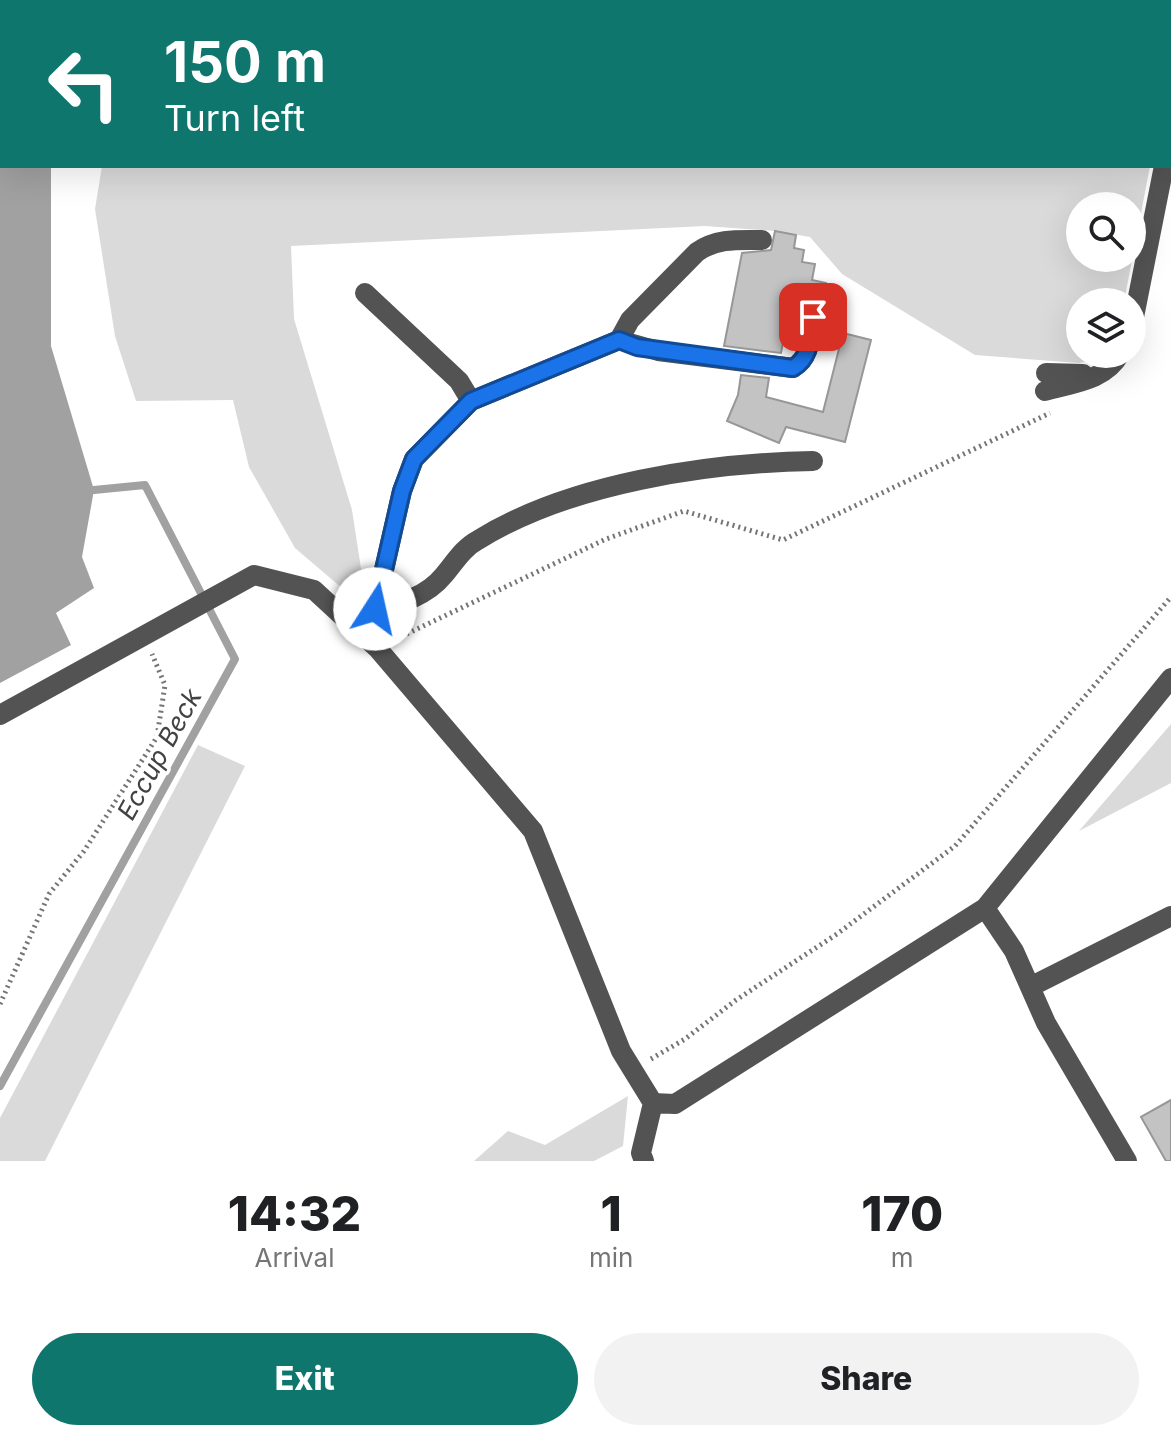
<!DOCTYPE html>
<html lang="en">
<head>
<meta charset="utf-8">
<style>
	:root { --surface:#fff; --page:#f2f2f2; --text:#202124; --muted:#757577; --accent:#0f766e }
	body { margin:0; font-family:Inter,sans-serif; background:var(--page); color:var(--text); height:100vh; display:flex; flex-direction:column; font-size:30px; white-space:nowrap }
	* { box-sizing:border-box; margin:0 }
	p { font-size:26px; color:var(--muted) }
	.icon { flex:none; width:44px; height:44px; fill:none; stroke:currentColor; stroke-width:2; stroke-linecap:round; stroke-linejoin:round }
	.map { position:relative; height:1161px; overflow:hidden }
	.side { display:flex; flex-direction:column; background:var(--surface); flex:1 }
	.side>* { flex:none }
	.guide { position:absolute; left:0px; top:0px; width:1172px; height:168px; box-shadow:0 8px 32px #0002; background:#0f766e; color:#fff; overflow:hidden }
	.controls { position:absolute; left:1066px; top:192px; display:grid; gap:16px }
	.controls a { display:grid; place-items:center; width:80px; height:80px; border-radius:50%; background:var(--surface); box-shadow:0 8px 32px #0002; font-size:40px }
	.pin { position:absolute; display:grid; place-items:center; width:68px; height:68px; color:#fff; margin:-34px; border-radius:16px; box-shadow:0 4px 12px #0006 }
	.me { position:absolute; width:88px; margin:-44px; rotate:10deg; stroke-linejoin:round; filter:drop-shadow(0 0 6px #0008) }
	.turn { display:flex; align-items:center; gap:28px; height:168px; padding:0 32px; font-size:36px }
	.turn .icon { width:104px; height:104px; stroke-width:2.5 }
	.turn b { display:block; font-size:56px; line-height:68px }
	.eta { display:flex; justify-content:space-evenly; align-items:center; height:136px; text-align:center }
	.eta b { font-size:48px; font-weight:800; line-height:56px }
	.cta { display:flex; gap:16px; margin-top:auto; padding:16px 32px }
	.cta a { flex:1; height:92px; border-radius:48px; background:var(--accent); color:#fff; font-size:32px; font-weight:800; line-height:92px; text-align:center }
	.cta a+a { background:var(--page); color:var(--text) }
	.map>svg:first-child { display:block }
	.green { fill:#dadada; fill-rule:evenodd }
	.water { fill:#a1a1a1 }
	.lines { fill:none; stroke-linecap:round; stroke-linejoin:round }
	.stream { stroke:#a1a1a1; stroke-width:8 }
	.building { fill:#c3c3c3; stroke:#979797; stroke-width:2 }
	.path { stroke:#757575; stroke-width:5; stroke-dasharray:2 4; stroke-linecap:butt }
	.minor { stroke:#535353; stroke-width:20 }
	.route-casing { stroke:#114b97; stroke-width:20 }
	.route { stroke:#1a73e8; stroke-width:14 }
	.labels { text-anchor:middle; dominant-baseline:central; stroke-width:7; stroke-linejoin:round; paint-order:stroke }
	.water-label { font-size:26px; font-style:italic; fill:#424242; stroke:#fff }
</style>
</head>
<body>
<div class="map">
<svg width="1171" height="1161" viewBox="0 0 1171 1161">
	<rect width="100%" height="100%" fill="#fff"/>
	<path class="green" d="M121,0H1171V59L1170,63V2Z
		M102,166H1150L1124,302H1080V354H1102L1099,359L1079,363L975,355L842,274L810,237L775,231L705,226L291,246L294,319L352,510L364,588L343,589L295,548L249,467L233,400L136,401L115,336L95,209ZM1080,206H1132V258H1080Z
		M1171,724V783L1079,831Z
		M198,745L245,766L45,1161H0V1118Z
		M628,1096L623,1146L594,1161H474L508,1131L545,1145Z"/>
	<path class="water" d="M0,0H70L2,2V166H51V346L94,490L82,557L94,588L56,613L71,645L0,683Z"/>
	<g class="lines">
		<path class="stream" d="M0,1086L235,659L145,485L94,490"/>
	</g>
	<path class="building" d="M775,231L796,235L794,248L804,250L802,262L815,264L812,280L826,283L822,307L814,304L803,309L790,307L781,353L724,346L742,253L771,250Z
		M843,333L871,340L845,442L786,427L779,443L727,421L738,395L741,375L769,378L766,397L823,412Z
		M1171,1100V1161H1166L1141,1117Z"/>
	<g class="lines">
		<path class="path" d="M396,639L606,539L684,511L783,540L1050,413
			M0,1004L49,894L84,851L157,737L165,685L152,654
			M651,1059L685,1039L736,1000L837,934L955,846L1171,597"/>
		<path class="minor" d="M1170,136L1171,131
			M365,293L459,381L471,401
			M1132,327L1164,166
			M619,340L630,320L697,252C717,238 739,240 762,240
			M1046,373L1083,374
			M1045,391C1073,383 1105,381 1120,354
			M375,609C401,604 427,596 444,575C455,562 463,548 478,540C570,483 707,463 813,461
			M358,630L375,609L402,491L414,459L471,401L619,340L658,351L793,368C811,357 810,337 813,317
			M0,715L254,575L314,590L378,649L533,831L621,1051L653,1103L675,1104L985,908L1171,678
			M985,908L1014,951L1046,1023L1127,1161
			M1030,987L1171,916
			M644,1161L641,1153L653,1103"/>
	</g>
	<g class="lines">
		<g class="route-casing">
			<path id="route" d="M375,609L402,491L414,459L471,401L619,340L637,347L793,368C811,358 810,337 813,317"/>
		</g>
		<use href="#route" class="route"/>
	</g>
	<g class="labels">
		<g class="water-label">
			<text transform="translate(159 754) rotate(-61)">Eccup Beck</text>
		</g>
	</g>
</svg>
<div class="controls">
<a><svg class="icon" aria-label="search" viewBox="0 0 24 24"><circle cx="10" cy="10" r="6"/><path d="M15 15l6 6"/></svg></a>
<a><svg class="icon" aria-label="layers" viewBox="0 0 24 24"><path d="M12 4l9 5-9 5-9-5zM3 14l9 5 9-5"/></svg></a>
</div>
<div class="pin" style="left:813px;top:317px;background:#d93025"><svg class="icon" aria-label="arrive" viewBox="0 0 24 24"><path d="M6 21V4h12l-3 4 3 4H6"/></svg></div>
<svg class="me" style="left:375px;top:609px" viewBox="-20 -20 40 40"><circle r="19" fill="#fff"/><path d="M0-13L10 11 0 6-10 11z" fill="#1a73e8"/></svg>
<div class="guide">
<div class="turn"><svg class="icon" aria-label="left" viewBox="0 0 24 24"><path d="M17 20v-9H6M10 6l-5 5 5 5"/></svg><div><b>150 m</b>Turn left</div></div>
</div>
</div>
<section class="side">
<div class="eta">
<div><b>14:32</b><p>Arrival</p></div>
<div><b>1</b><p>min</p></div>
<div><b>170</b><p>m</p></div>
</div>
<div class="cta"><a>Exit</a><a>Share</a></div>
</section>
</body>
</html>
